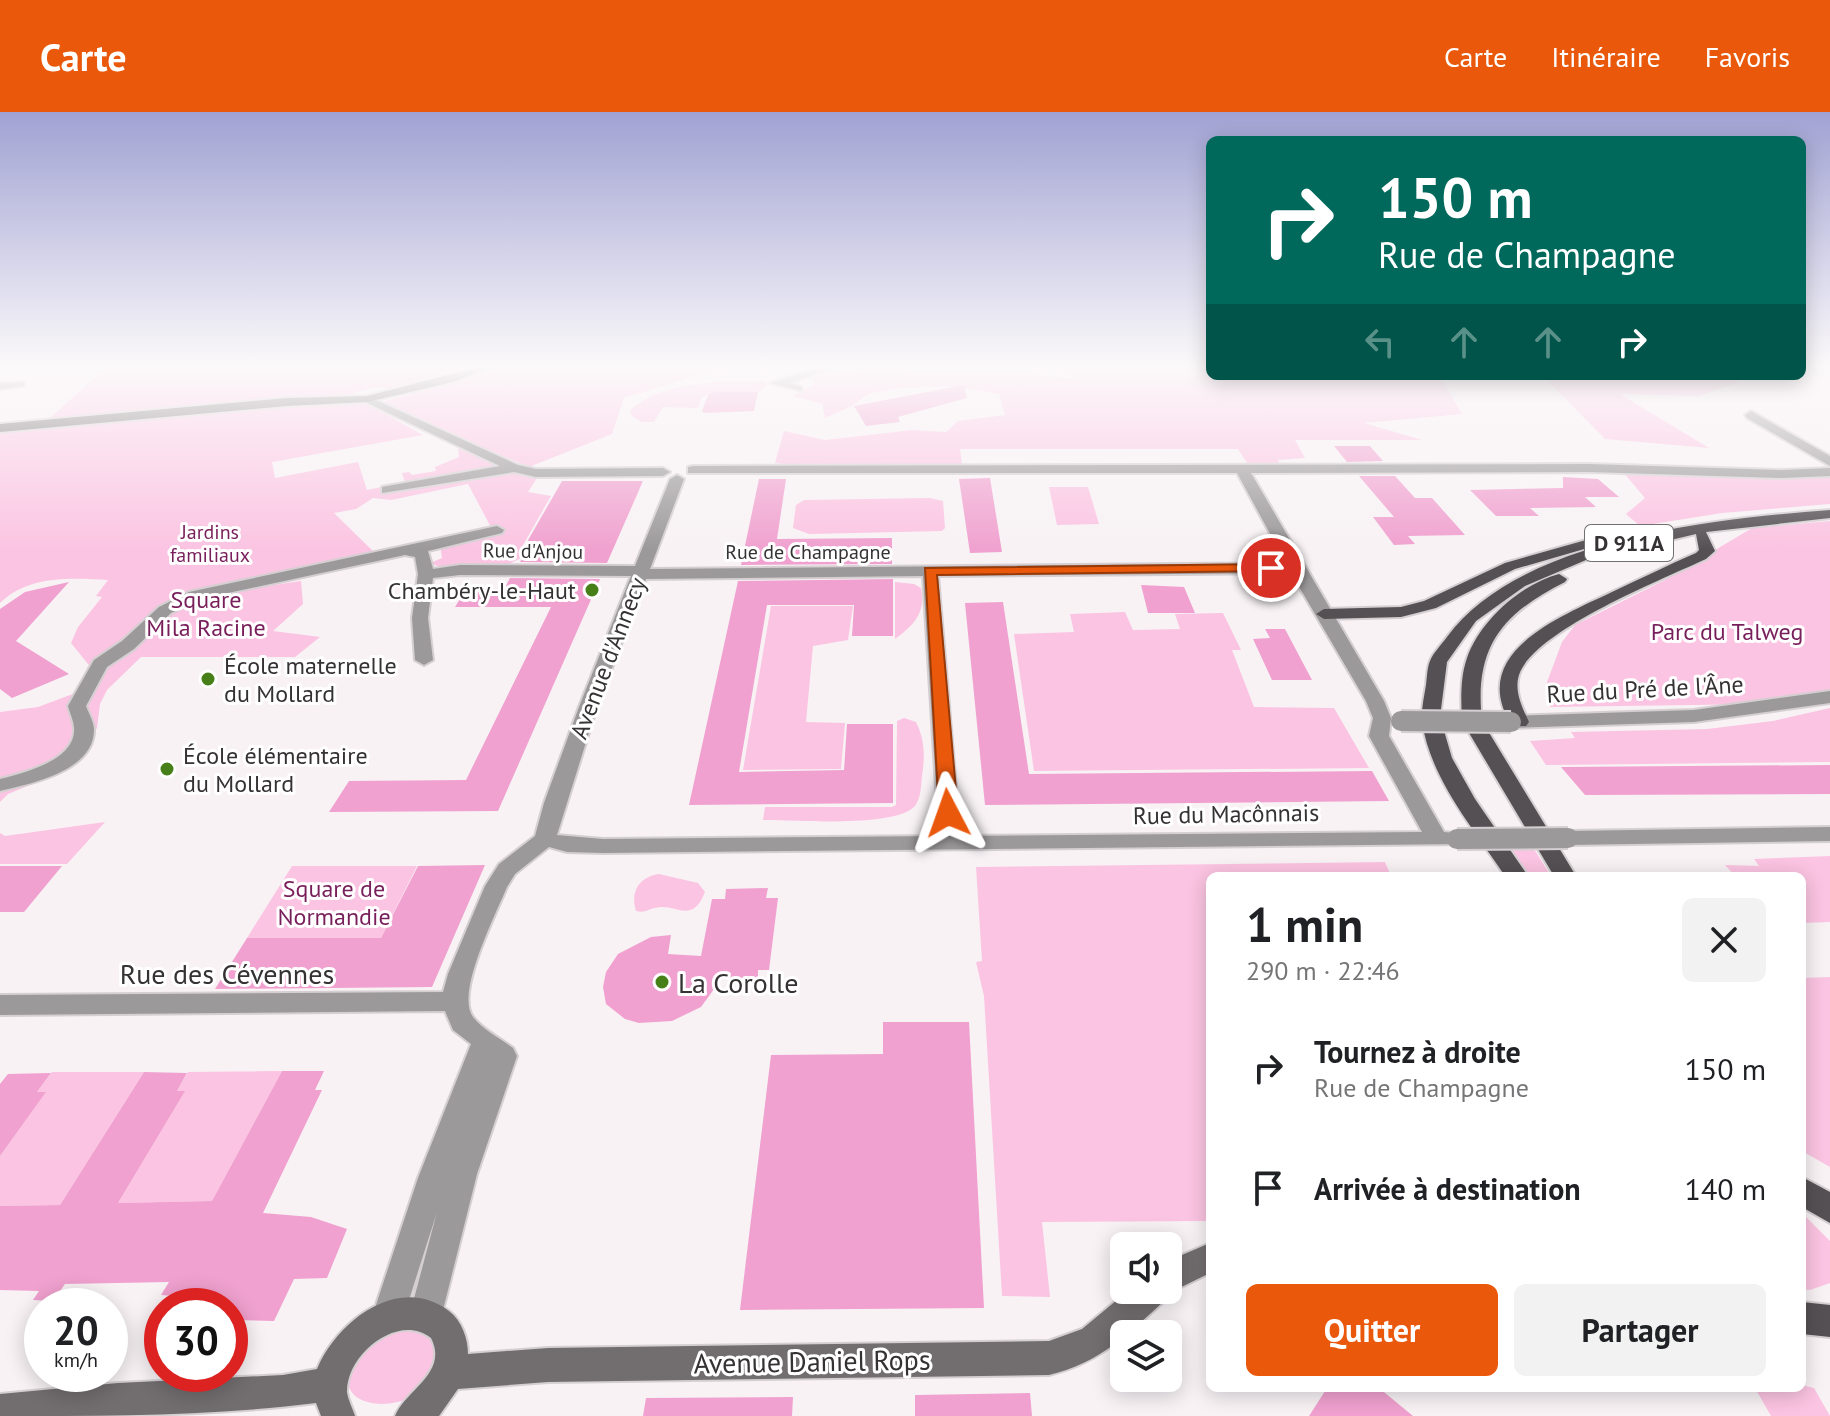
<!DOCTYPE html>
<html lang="fr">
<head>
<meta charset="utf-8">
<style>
	:root { --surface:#fff; --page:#f2f2f2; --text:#202124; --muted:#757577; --accent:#ea580c }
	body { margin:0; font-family:"PT Sans",sans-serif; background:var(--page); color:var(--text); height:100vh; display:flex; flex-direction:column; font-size:30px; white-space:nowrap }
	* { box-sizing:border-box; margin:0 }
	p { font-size:26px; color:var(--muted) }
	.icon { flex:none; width:44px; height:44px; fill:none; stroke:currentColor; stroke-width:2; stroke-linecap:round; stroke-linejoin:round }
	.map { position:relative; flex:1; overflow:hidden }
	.sheet { position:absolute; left:1206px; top:760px; width:600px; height:520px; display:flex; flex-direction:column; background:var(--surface); border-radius:12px; box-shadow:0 4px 20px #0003 }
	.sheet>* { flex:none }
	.hud { position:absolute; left:1206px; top:24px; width:600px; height:244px; border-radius:12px; box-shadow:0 4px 20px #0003; background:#00695c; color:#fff; overflow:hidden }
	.controls { position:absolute; left:1110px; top:1120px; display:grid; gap:16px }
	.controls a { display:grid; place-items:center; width:72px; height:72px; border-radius:12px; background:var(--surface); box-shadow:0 4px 20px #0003; font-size:40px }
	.speed { position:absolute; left:24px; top:1176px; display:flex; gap:16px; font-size:40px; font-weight:700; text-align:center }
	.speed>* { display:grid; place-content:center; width:104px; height:104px; border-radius:50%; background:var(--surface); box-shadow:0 4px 20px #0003; line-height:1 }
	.speed small { font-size:20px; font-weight:400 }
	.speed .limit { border:12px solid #d22; background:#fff; color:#111 }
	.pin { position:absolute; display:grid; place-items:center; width:68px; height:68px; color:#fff; margin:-34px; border:4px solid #fff; border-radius:50%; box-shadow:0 2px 8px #0007 }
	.me { position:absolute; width:88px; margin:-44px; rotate:356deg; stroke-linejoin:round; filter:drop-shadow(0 0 6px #0008) }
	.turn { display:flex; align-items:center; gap:28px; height:168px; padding:0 40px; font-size:36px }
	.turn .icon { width:104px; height:104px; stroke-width:2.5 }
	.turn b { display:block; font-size:56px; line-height:68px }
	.lanes { display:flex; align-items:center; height:76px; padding:0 40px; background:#0003; justify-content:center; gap:40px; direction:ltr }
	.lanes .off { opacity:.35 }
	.round { display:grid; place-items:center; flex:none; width:84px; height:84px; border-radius:12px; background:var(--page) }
	.summary { display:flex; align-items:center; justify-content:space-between; height:136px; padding:0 40px }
	h1 { font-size:48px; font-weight:800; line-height:60px }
	.cta { display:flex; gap:16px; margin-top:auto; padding:16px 40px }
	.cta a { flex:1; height:92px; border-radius:12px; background:var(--accent); color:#fff; font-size:32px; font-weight:800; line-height:92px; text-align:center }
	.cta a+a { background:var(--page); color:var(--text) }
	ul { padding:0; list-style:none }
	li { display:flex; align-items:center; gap:24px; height:120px; padding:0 40px }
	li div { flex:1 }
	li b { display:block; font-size:30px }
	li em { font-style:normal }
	header { display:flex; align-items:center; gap:48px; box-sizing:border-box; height:112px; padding:0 40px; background:var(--accent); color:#fff }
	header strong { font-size:38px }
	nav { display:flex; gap:44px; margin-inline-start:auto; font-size:28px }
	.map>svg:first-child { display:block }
	.green { fill:#fbc4e2 }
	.building { fill:#f0a1cf }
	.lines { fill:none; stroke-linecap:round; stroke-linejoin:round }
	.street-casing { stroke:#d5cfd2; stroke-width:4 }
	.secondary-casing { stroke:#d5cfd2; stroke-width:4 }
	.primary-casing { stroke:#d5cfd2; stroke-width:4 }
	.street { fill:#9c999b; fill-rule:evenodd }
	.secondary { fill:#726e70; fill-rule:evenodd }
	.primary { fill:#555053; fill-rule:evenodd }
	.street-bridge-casing { stroke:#d5cfd2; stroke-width:24; stroke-linecap:butt }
	.street-bridge { stroke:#9c999b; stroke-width:20 }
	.route { fill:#ea580c; stroke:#983908; stroke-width:2 }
	.poi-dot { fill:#478018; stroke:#fff; stroke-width:3 }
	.labels { text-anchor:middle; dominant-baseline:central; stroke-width:6; stroke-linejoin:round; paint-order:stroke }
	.far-park-label { font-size:20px; fill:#781e5a; stroke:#fff }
	.far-street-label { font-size:20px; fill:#353233; stroke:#fff }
	.shield { fill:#fff; stroke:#727070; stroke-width:2 }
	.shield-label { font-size:22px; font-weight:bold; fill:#353233 }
	.poi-label { font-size:24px; fill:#353233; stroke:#fff; text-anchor:start }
	.park-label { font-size:24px; fill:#781e5a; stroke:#fff }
	.street-label { font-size:24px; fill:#353233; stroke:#fff }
	.near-street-label { font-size:28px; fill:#353233; stroke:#fff }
	.near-poi-label { font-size:28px; fill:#353233; stroke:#fff; text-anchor:start }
</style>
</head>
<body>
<header>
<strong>Carte</strong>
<nav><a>Carte</a><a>Itinéraire</a><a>Favoris</a></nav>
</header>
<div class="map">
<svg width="1830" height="1304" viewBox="0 0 1830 1304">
	<rect width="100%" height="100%" fill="#f8f2f5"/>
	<path class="green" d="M105,256H474L396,280C381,271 369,277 352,282L359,286L156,300L158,297L48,308Z
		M493,256H723L624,286L612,322L529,355L379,291L452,271Z
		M891,256L940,262L999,259L1076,267L1068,258L1060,256H1210V264H1440L1462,302L1364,311L1422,328H1295L1305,346L1278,348L1280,354H1249L1238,337H960L962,352L813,355L775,351L784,319L825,328L912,318L946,320L958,309L1005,303L999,282L951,274L900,276L868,282L852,294L825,306L822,292L792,284L814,273L812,264L844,258Z
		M1543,264H1738L1740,270L1698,284L1620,282L1709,336L1605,327Z
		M720,269H766L767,274L758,280H715L702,285L698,296L663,295L654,310H641L632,304L630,299C654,275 688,274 720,269Z
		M362,289L423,323L272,350L275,366L358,350L367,378L405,370L402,361L409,360L412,363L436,359L435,355L459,345L458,337L463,336L539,363L528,380L551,384L523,433L521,446L500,456H442L430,451L442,446L440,433L494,421L468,372L391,388L373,386L356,397L334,401L376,442L264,470L267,474L301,469L303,492L273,519L320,525L295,545H141L107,578L100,592L97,616L83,637L47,666L8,682L0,690V600L38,595L78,580L92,557L71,531L78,515L102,485L96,484L108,468C73,466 28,463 0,491V318L282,291Z
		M1623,360L1830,365V392L1722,401L1640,414L1626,402L1645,386Z
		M1049,375H1088L1099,412L1057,413Z
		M930,386L943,389L945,416L942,419L809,422L793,416L796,393L804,388Z
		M1830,409V591L1550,595L1547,570L1562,530L1575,513L1665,468L1752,416Z
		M895,470L914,472L921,476C926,501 914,513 895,527Z
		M771,494H853L848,528L813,534L806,610L845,611L841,657L743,658Z
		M1125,500L1133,518L1180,517L1175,502L1223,501L1241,538H1232L1254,595L1334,596L1369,656L1034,659L1014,522L1074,520L1070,502Z
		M1830,596V650L1546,653L1530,629L1575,626L1571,620L1707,617L1773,609Z
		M904,606L916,610C925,628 925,645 922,664C921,674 921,686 915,694C896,716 793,708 763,708L765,695H892L896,693L897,609Z
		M105,710L67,752H0V721L5,724Z
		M1534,737L1551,764H1526L1510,738Z
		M1830,744V810L1802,811V764H1735L1725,753L1759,754L1754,747Z
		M1385,750L1391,764H1210V1109L1042,1110L1050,1185L1002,1184L984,884L976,850L982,849L976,755Z
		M292,754H417L381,826H247Z
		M659,762L698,771L705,780C692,814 675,790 655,796C646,798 645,801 636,799C630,780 639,765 659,762Z
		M1830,865V1055L1802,1039V866Z
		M282,959L212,1089L118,1091L184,980L177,979L188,960Z
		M52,960H144L60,1093L0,1094V1044L45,981L37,980Z
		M1802,1101L1830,1129V1171L1810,1178L1802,1177Z
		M421,1214L439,1231C436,1262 436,1261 414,1284C375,1304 323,1285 362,1241C367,1235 372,1226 379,1224C392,1218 408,1217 421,1214Z
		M1802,1273L1814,1276L1830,1304H1771L1755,1276H1802Z"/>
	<path class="building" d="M964,273L967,286L898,305L900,310L866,314L854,294Z
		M714,280H758L754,299L704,301L702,299L708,283Z
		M1334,334H1370L1383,349L1347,350Z
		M1359,364H1395L1415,386H1432L1465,423L1408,424L1415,432L1394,433L1373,405H1394Z
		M1563,365L1598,367L1619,385H1585L1596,395L1530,396L1539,404H1496L1470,378L1563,376Z
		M990,366L1002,440L970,441L959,367Z
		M759,367H786L777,427L892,426V452L741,453Z
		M562,369H643L607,451L520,450L533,430H527Z
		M510,466L600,467L498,699L329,700L349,669L466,668L551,495H455L467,476H505Z
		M893,467V524H852L854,493H767L739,660L844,658L847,612H893V691L689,693L738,469Z
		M69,470L16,529L69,562L12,586L0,577V497L25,480Z
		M1141,473L1184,475L1195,501H1148Z
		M1003,490L1029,662L1372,659L1389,689L985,693L965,491Z
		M1265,517H1285L1312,568H1272L1253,527L1270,526Z
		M1830,653V682L1585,683L1561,655Z
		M485,753L432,875L215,877L247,826H381L418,754Z
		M0,754H62L24,800H0Z
		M768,776L766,786H778L769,858H758V866H722L701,895L672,909L639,911L625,907L606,892L603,875L606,860L618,842L651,825L671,823L668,842L701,844L712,787H725L726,777Z
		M883,910H969L984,1196L740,1198L771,943L883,942Z
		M282,959H324L315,978H322L263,1101L311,1105L347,1117L327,1166L294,1167L274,1209L230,1208V1194H222L225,1188L161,1183L169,1170L65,1172L53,1189L33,1188L39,1179L0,1178V1094L60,1093L144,960L187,961L177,979H185L118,1091L212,1089Z
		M51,961L37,980H46L0,1044V972L8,962Z
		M1327,1276L1360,1279L1361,1276H1379L1413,1304H1309Z
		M1030,1281L1032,1304H915V1283Z
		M793,1285L792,1304H643L646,1286Z"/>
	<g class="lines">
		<g class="street-casing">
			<path id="street" d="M819,256H835L789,271L802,275V279L770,271Z
				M24,270V274L0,277V271Z
				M367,284L518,353L536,357L663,356L670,360L663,364L536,365L514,360L382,381V375L387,374L500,354L363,289V285Z
				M1751,299L1830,344V354L1747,306L1745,303Z
				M1589,352L1782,358L1830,356V364L1782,366L1589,360L1251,361L1384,589L1391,606L1389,624L1444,720L1465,722L1468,727L1465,732L603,741L567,740L549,735L515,762L507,775C496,802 455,881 473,905C482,917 501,927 513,936L517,944L477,1062L442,1202L438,1213L426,1218L414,1213L410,1202L437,1100L400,1216L388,1221L376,1216L372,1205L418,1066L471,932L453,918L445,899L0,903V883L443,880L448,862L485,774L499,752L535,724L544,691L579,595L631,464L460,463L433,466L428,506L433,548L424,553L415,548L412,506L418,462L415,445L405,443L200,487L171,501L134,537L107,555L86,594C89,602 94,610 94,618C94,659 30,672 0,679V667C24,661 72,649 74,620C75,611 70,602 68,594L94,548L122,529L159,495L189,480L497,414L504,418L502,421L428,439L433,457L460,453L635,454L670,367L677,363L684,367L650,457L1286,451L1237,361H688V355L693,354ZM1291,461L1366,589L1373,606L1369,624L1422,720L960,724L938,464ZM923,464L939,724L603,727L557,723L597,595L646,467Z
				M1830,579V591L1694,610L1511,616L1501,610L1511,604L1694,598Z
				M1830,715V729L1568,733L1560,731L1557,726L1560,721L1568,719Z"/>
		</g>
		<g class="secondary-casing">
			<path id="secondary" d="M475,256H489L453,270L367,290L287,294L0,320V312L287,286L367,284Z
				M1210,1131V1161L1167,1182L1164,1189C1128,1222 1100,1251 1049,1263L548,1270L458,1277L439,1304H395C405,1278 449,1261 431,1226C399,1200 346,1242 347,1280C348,1288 353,1297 355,1304H321L316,1291C213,1304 104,1304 0,1304V1282L118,1271L283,1263L317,1257C337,1209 399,1161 449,1199C462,1209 468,1227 468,1242L548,1236L1049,1229L1082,1217L1129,1178H1168V1149Z"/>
		</g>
		<g class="primary-casing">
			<path id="primary" d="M1830,398V406L1706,420L1715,439L1706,447C1663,467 1533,519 1519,563C1514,579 1522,595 1529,610L1526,614H1512C1466,541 1560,505 1612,480C1640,467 1668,453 1696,441L1699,438L1696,422L1586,448L1525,474L1476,509L1447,550L1440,605L1452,646L1475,687L1528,764H1505C1474,717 1431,668 1422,610C1421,598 1424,585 1426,573C1427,566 1427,556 1430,549C1433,541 1442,532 1447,525C1519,426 1716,407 1830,398Z
				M1586,428L1591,429V435L1515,457L1436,496L1401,505L1324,507L1316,502L1324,497L1401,495L1424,489L1505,451Z
				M1559,462L1567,467L1565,470C1501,502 1474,536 1482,609L1576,764H1554L1462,609C1461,588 1460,566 1467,546C1480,509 1521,472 1559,462Z
				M1802,1065L1830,1080V1111L1802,1095Z
				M1802,1190L1830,1193V1225L1802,1222Z"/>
		</g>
		<use href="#street" class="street"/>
		<use href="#secondary" class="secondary"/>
		<use href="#primary" class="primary"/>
		<g class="street-bridge-casing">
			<path id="street-bridge" d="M1401,609L1511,610
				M1457,727L1568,726"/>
		</g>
		<use href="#street-bridge" class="street-bridge"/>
	</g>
	<linearGradient id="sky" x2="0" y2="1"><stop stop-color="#a0a2d3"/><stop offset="0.58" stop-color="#fcf9fa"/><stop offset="1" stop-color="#fcf9fa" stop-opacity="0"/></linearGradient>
	<rect width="1830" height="438" fill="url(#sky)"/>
	<path class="route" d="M1271,452L1278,456L1276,459L937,463L958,701L955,705H941L939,701L925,456Z"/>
	<g class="poi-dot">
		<circle cx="592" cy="478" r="8"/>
		<circle cx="208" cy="567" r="8"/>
		<circle cx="167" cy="657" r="8"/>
		<circle cx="662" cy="870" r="8"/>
	</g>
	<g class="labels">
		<g class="far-park-label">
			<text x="210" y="420">Jardins<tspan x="210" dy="23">familiaux</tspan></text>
		</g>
		<g class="far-street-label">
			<text transform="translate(533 439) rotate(1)">Rue d'Anjou</text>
			<text x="808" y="440">Rue de Champagne</text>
		</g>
		<rect class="shield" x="1585" y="413" width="88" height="36" rx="6"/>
		<g class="shield-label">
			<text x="1629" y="431">D 911A</text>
		</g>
		<g class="poi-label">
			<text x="576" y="478" text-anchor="end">Chambéry-le-Haut</text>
			<text x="224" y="553">École maternelle<tspan x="224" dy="28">du Mollard</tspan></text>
			<text x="183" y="643">École élémentaire<tspan x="183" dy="28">du Mollard</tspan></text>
		</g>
		<g class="park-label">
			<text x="206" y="487">Square<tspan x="206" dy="28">Mila Racine</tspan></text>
			<text x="1727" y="519">Parc du Talweg</text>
			<text x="334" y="776">Square de<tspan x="334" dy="28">Normandie</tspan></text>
		</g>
		<g class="street-label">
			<text transform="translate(608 546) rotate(-69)">Avenue d'Annecy</text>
			<text transform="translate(1645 577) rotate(-3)">Rue du Pré de l'Âne</text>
			<text transform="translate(1226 702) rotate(-1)">Rue du Macônnais</text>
		</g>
		<g class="near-street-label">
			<text x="227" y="861">Rue des Cévennes</text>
			<text transform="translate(812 1249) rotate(-1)">Avenue Daniel Rops</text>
		</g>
		<g class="near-poi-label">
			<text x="678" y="870">La Corolle</text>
		</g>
	</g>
</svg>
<div class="controls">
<a><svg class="icon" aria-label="sound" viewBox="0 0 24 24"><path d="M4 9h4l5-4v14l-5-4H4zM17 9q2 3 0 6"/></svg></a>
<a><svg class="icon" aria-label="layers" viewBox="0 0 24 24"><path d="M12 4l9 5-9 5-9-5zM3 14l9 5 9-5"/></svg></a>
</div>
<div class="speed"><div>20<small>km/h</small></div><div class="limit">30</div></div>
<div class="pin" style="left:1271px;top:456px;background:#d93025"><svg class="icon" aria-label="arrive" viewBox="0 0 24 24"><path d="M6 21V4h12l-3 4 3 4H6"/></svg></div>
<svg class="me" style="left:948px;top:701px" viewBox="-20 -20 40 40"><path d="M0-17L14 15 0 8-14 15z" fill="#ea580c" stroke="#fff" stroke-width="4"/></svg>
<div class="hud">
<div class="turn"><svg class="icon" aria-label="right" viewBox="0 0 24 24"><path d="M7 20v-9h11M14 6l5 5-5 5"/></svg><div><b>150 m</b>Rue de Champagne</div></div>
<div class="lanes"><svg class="icon off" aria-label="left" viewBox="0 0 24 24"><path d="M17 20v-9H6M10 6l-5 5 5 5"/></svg><svg class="icon off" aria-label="ahead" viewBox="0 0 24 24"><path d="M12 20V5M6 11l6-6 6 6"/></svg><svg class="icon off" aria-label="ahead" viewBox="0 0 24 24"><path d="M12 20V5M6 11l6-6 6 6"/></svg><svg class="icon" aria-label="right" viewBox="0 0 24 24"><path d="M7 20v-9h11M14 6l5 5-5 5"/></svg></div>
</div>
<section class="sheet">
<div class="summary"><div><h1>1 min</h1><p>290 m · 22:46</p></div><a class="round"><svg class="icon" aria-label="close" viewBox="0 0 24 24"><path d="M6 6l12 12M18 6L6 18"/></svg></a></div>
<ul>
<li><svg class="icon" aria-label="right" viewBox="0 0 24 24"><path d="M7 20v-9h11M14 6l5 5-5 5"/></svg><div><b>Tournez à droite</b><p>Rue de Champagne</p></div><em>150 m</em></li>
<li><svg class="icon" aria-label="arrive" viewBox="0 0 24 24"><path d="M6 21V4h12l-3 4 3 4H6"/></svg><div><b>Arrivée à destination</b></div><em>140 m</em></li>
</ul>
<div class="cta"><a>Quitter</a><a>Partager</a></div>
</section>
</div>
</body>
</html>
